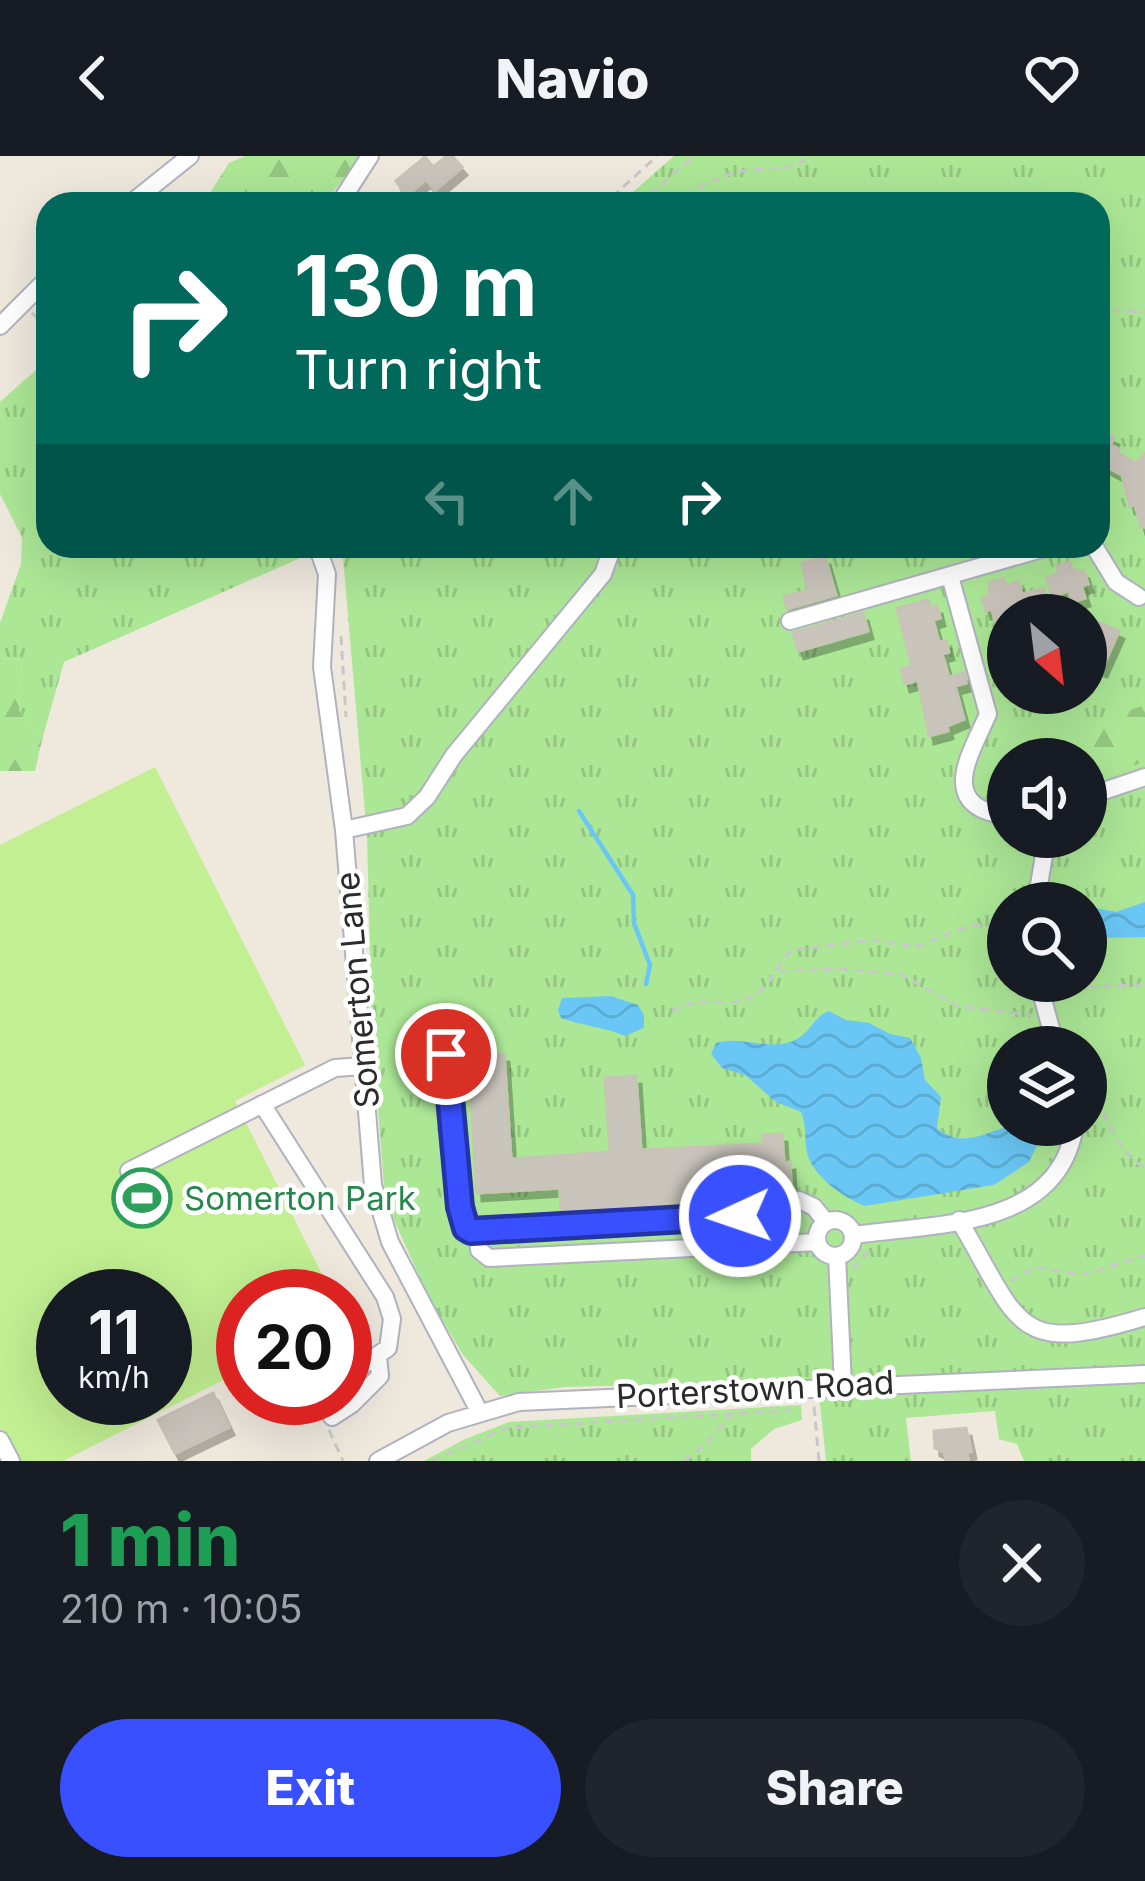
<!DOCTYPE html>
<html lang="en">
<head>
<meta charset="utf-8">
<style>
	:root { --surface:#171b24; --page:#20242c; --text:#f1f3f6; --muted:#9ea1a6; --accent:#3850ff }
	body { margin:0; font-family:Inter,sans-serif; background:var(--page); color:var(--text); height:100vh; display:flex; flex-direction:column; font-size:45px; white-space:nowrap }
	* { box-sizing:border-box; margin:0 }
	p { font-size:39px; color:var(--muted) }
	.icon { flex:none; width:66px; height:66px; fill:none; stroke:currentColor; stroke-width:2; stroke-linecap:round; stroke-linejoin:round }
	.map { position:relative; height:1305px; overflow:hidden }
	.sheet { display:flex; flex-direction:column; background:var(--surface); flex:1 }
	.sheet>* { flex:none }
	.guide { position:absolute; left:36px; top:36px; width:1074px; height:366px; border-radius:36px; box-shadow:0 12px 48px #0002; background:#00695c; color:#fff; overflow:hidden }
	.needle { width:78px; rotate:152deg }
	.tools { position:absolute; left:987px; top:438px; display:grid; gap:24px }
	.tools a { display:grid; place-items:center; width:120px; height:120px; border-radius:50%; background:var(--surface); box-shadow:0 12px 48px #0002; font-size:60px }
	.speed { position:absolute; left:36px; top:1113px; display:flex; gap:24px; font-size:60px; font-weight:700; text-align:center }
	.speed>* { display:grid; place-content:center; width:156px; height:156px; border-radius:50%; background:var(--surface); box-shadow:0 12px 48px #0002; line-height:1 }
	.speed small { font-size:30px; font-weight:400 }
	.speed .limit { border:18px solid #d22; background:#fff; color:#111 }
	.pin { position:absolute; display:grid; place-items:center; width:102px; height:102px; color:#fff; margin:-51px; border:6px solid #fff; border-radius:50%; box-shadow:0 3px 12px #0007 }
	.me { position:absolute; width:132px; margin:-66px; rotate:267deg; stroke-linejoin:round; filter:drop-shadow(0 0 9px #0008) }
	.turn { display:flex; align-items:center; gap:42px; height:252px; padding:0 60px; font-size:54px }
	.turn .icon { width:156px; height:156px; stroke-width:2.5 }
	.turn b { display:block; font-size:84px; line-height:102px }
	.lanes { display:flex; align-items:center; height:114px; padding:0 60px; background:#0003; justify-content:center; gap:60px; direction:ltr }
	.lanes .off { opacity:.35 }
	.round { display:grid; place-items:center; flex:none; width:126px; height:126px; border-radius:63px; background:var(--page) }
	.head { display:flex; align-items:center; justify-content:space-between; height:204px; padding:0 60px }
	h1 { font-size:72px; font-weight:800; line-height:90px; color:#1e9e55 }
	.cta { display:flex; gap:24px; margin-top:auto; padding:24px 60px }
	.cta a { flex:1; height:138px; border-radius:72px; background:var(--accent); color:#fff; font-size:48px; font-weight:800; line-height:138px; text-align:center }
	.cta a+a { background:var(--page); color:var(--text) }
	header { display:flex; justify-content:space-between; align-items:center; height:156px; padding:0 60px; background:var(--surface); font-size:54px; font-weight:800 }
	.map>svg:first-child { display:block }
	.grass { fill:url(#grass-tufts); fill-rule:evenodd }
	.forest { fill:url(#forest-firs) }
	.pitch { fill:#c1ef91; fill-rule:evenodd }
	.water { fill:url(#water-waves) }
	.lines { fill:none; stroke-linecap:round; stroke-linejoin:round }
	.stream { stroke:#6ac7f5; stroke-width:4.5 }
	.building { fill:#c9c4bc; stroke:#c9c4b6; stroke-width:3; filter:url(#shadow) }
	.minor-casing { stroke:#b1b2c0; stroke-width:20 }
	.path { stroke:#c8c8c8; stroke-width:3; stroke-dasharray:9 6; stroke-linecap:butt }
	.minor { stroke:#fff; stroke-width:16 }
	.route-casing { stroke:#2434a6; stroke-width:30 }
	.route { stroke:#3850ff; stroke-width:21 }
	.labels { text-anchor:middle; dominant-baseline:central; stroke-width:9; stroke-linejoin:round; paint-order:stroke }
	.street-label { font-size:33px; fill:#2b2b2b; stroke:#fff }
	.leisure-label { font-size:33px; fill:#27864d; stroke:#fff; text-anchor:start }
</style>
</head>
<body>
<header><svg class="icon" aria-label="back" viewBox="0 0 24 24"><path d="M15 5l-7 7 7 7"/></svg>Navio<svg class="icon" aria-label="heart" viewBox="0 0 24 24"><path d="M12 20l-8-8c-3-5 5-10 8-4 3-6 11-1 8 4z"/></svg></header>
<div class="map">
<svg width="1145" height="1305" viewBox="0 0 1145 1305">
	<defs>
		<pattern id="grass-tufts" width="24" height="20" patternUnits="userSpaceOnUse" patternTransform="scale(3)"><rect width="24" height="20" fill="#ace796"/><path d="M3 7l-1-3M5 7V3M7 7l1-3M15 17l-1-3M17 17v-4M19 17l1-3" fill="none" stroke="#94c681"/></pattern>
		<pattern id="forest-firs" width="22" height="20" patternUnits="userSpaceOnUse" patternTransform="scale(3)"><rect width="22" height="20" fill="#ace796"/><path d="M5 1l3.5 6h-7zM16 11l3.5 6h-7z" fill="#94c681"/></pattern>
		<pattern id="water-waves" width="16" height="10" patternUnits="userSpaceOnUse" patternTransform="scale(3)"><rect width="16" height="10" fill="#6ac7f5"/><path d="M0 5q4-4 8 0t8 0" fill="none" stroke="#5cabd2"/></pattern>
		<filter id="shadow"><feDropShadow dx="5" dy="8" stdDeviation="0" flood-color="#0004"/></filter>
	</defs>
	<rect width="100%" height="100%" fill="#eee8dd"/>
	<path class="grass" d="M674,0H1145V1216L565,1231L500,1240L463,1199L429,1142L385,1044L372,875L367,680L342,390H1098V48H610L634,35ZM1008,459H1086V537H1008ZM1008,603H1086V681H1008ZM1008,747H1086V825H1008ZM1008,891H1086V969H1008Z
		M48,203V390H312L314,396L64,506L42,584L19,555L22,504L0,502V467L21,408L22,381L0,338V246Z
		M1145,1226V1305H1024L1017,1288L999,1283L995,1255L906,1262L911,1305H826L819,1238Z
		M801,1249L802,1264L774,1273L751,1293V1305H424L463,1284L509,1266Z"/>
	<path class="forest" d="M245,0H363L332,37L310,48H216L208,40L229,7Z
		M0,502L22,504L19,555L42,584L35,615H0Z
		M1145,549V606L1086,623V603H1008V637L990,636L973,613L995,605L999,598Z"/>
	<path class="pitch" d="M155,611L305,909L235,945L333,1140H243V1214L63,1305H17L0,1272V689ZM63,1140H165V1242H63Z"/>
	<path class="water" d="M1145,746V781L1097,782L1086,778V750L1116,756Z
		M611,840L638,849L644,859V872L625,880C604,871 583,870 561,862L558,854L562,842Z
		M829,855L846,864L869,867L890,878L910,882L921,902L925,924L941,941L937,972C964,995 987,974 1015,969C1025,967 1037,969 1047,969L1029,1006L994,1029L865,1050C844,1042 811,1019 807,996C804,982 807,969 801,956L776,946L745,919L722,912L711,898L716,887C742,879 766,895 793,885C810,878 813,861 829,855Z"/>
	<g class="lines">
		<path class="stream" d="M579,655L633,739L634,767L650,809L646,828"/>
	</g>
	<path class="building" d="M447,0H452L462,11L435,34L426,23L407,39L396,25L425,1L433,11Z
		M1102,276L1114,281L1110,289L1119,293L1117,297L1136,307L1145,298V371H1141L1135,349L1130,350L1122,319L1101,308L1098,314V283Z
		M825,401L836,439L787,453L784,440L808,435L802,407Z
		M1070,406L1072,414L1084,415L1088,428L1081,430L1085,442L1072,446L1069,435L1052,440L1047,422L1059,418L1057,410Z
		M1004,423L1006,430L1019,426L1022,438L1044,433L1049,456L1029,459L1027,451L1008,457V498H1004L992,453L986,455L982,442L989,440L990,426Z
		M928,444L930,452L937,450L940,462L933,464L939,486L946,485L949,496L942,498L949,521L964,517L966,527L955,530L964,563L947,570L948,575L929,580L918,524L905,528L903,521L901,513L912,510L897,452Z
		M863,457L868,475L799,495L793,477Z
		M1086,467L1098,473L1100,467L1119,475L1102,513L1095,510L1086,530Z
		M504,898L511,1003L610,996L605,922L636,920L641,994L764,988L763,979L782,978L784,1007L790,1006L791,1026L682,1034L683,1046L672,1047V1051L570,1057L561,1053L560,1032L477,1037L468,900Z
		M213,1237L229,1271L175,1297L158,1264Z
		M966,1272L971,1295L967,1296L968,1305H946L945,1296L935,1292L934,1275Z"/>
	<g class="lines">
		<g class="minor-casing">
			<path id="minor" d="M130,48L190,0
				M339,48L370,0
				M0,170L48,122
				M317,390L327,418L322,511L344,674L373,1029L390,1086L479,1255
				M1094,390L1116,426L1139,441
				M950,420L988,558C972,596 934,651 1008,660
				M790,465L1052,390
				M1086,641L1145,621
				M344,674L407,660L427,641L454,599L603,418L613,390
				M1036,747L1047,681
				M1038,825L1056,891
				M446,898L460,1051L471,1075L740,1060L799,1044L814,1051L826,1066
				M262,948L385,1141L392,1163L388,1192L345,1221
				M129,1015L335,912L363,910
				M817 1082a18 18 0 1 1 36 0a18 18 0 1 1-36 0Z
				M959,1064C1021,1169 1014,1201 1145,1161
				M478,1078L479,1094L489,1102L817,1086
				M854,1079C936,1067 1059,1074 1075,969
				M837,1100L843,1229
				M321,1242L332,1261L352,1248L380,1220L378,1201
				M0,1284L11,1305
				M378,1305L448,1267L519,1246L1145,1218"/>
		</g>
		<path class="path" d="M671,46C692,34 720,20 743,15C767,10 790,18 809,0
			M599,48L610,43L657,0
			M639,48L694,0
			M646,48L659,45L690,48
			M1098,153L1145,156
			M32,157L48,172
			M341,480L346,561
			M779,815L838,813L900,818L958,850L1031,859
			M1061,842L1079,831L1145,829
			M672,856C697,837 721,853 747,843C772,834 775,807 793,794L873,784L916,791L960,773L975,769L995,771L1008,766
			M1086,932C1109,957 1115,996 1145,1012
			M853,1113L870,1093
			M1011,1125L1035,1111L1081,1119L1145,1100
			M814,1251L819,1305
			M329,1274L343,1305
			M432,1305L507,1272L792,1254
			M684,1305L706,1288L732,1258"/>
		<use href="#minor" class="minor"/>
	</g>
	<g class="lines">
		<g class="route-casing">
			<path id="route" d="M446,898L460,1051L466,1072L471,1075L740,1060"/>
		</g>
		<use href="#route" class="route"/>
	</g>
	<defs>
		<g id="stadium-ring" transform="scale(3)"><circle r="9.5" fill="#fff" stroke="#2e9e5b" stroke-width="1.5"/><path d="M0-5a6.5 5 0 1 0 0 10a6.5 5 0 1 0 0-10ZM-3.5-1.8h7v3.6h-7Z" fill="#2e9e5b"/></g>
	</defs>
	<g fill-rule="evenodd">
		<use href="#stadium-ring" x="142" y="1042"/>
	</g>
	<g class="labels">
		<g class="street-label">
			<text transform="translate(357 834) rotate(-95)">Somerton Lane</text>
			<text transform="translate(755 1233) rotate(-3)">Porterstown Road</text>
		</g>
		<g class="leisure-label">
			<text x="184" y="1042">Somerton Park</text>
		</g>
	</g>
</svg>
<div class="tools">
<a><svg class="needle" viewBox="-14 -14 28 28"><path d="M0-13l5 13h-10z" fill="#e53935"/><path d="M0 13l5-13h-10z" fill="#9ea1a6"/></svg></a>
<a><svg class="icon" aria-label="sound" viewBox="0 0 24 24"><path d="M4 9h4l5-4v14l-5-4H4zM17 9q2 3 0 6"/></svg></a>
<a><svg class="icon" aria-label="search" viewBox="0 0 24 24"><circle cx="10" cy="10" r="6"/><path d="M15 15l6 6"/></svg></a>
<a><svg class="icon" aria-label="layers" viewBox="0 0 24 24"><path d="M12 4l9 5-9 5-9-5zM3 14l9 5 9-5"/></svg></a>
</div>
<div class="speed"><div>11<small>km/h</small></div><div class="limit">20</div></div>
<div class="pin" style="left:446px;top:898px;background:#d93025"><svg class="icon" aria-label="arrive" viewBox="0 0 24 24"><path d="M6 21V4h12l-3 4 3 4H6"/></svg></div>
<svg class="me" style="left:740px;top:1060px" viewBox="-20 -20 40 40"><circle r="17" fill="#3850ff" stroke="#fff" stroke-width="3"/><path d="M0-11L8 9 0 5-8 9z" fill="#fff"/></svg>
<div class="guide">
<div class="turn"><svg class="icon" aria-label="right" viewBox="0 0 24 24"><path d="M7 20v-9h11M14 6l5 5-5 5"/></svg><div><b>130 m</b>Turn right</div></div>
<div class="lanes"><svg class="icon off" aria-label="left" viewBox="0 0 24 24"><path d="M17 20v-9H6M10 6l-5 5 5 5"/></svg><svg class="icon off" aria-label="ahead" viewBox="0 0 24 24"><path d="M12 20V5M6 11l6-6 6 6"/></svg><svg class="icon" aria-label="right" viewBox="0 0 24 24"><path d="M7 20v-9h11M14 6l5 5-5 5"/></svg></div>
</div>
</div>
<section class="sheet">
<div class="head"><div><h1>1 min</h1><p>210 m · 10:05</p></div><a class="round"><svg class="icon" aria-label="close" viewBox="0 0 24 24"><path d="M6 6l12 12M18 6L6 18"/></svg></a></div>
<div class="cta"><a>Exit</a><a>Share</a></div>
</section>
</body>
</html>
